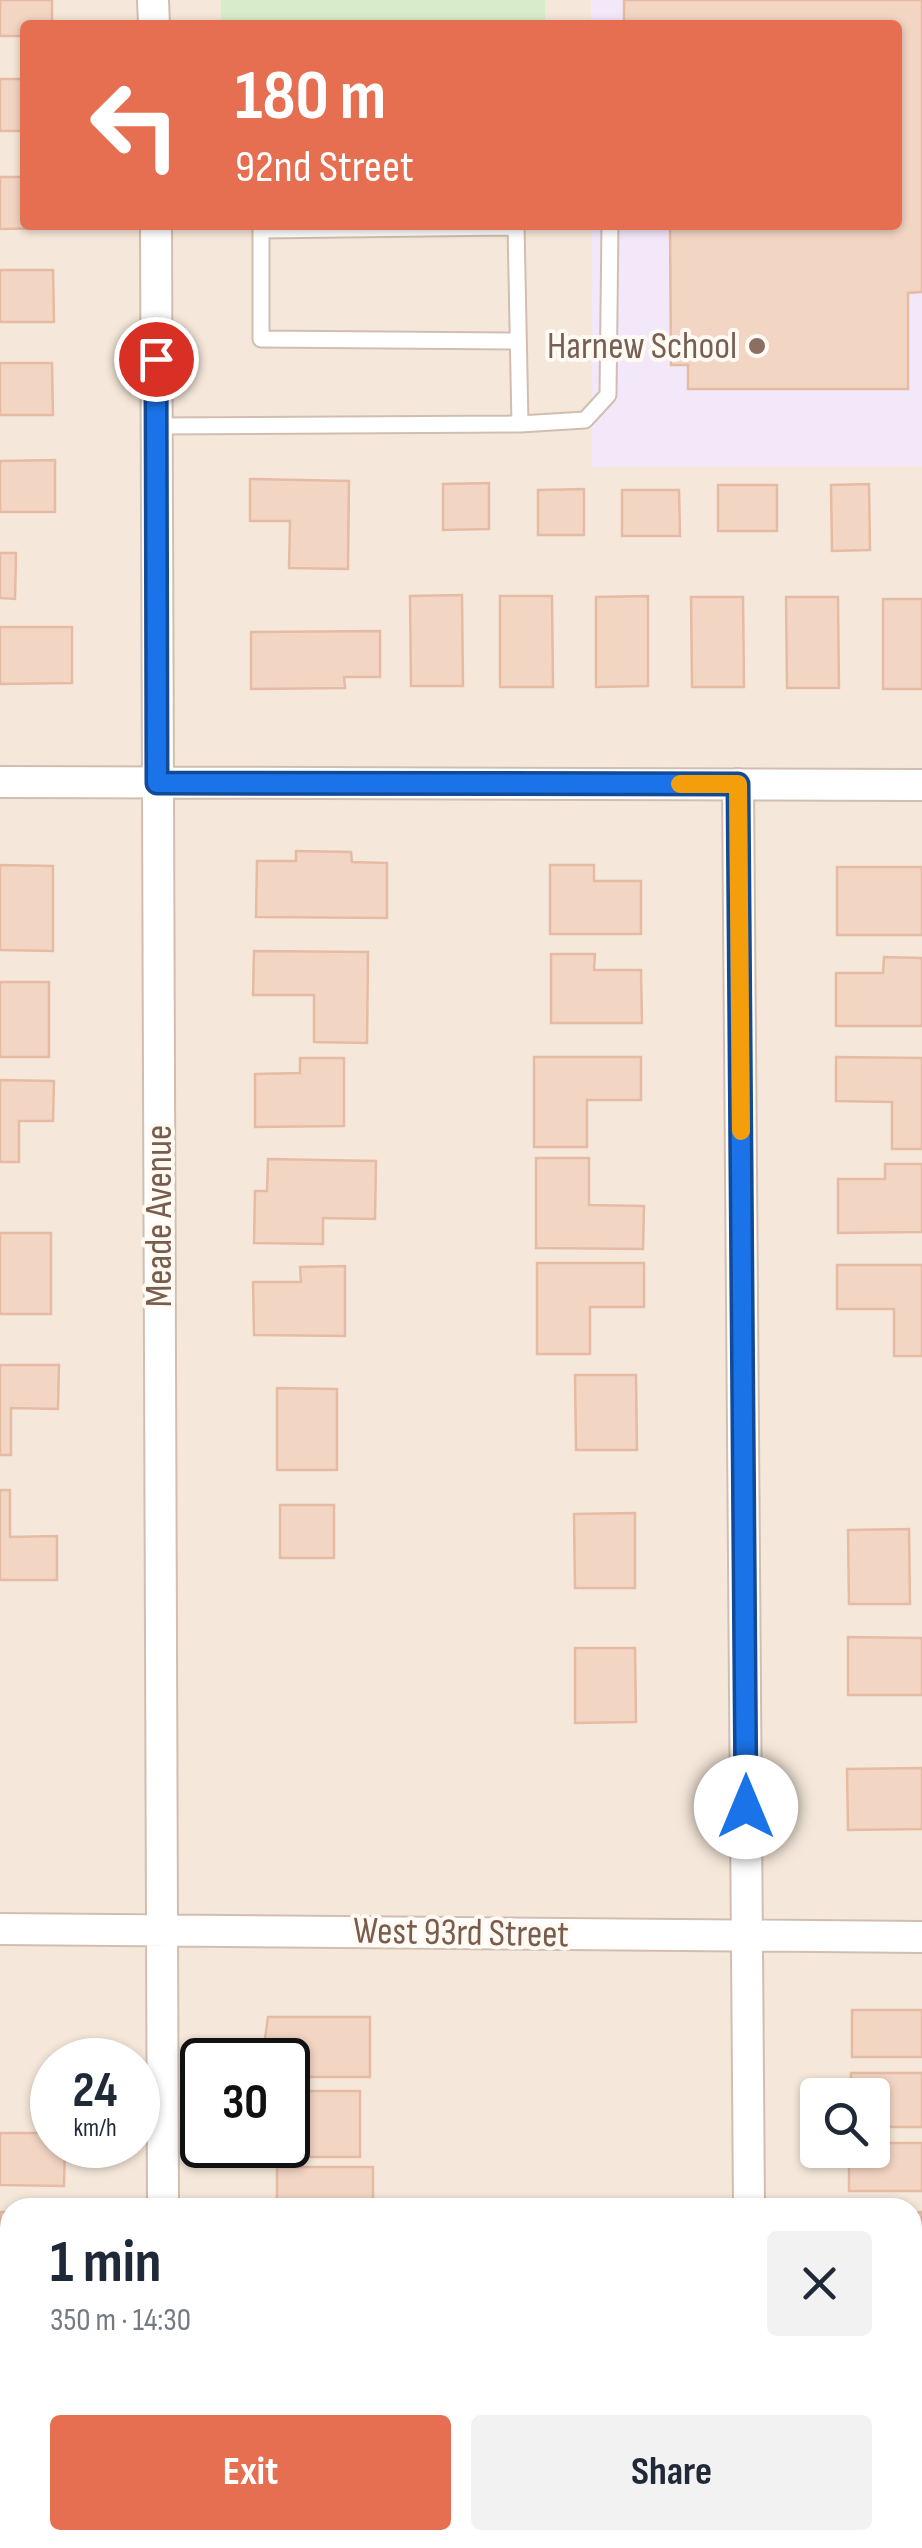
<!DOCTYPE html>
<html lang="en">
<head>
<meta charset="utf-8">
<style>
	:root { --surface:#fff; --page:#f2f2f3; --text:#1f2937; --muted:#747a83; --accent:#e76f51 }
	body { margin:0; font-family:"Sofia Sans Condensed",sans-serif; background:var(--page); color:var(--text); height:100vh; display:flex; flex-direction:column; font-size:38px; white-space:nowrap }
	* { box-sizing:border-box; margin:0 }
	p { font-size:32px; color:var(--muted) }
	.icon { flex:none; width:55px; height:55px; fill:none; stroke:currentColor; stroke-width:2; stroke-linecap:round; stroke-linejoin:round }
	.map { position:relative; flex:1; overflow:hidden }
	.drawer { position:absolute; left:0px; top:2198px; width:922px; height:352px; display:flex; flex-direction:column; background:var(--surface); border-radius:30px 30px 0 0; box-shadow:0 2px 8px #0004 }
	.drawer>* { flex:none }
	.banner { position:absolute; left:20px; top:20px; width:882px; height:210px; border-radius:10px; box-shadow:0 2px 8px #0004; background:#e76f51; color:#fff; overflow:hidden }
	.buttons { position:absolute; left:800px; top:2078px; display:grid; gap:20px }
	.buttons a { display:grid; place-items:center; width:90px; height:90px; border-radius:10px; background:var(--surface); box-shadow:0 2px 8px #0004; font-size:50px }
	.speed { position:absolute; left:30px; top:2038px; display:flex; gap:20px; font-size:50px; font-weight:700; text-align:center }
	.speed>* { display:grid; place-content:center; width:130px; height:130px; border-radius:50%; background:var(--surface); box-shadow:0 2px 8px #0004; line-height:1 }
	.speed small { font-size:25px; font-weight:400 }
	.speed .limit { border:5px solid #111; border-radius:15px; background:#fff; color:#111 }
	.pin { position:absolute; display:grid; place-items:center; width:85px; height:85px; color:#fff; margin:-42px; border:5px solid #fff; border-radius:50%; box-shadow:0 2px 10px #0007 }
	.me { position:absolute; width:110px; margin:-55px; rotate:0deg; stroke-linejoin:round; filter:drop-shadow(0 0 8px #0008) }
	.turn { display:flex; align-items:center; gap:35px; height:210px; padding:0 50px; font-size:45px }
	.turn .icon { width:130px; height:130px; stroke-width:2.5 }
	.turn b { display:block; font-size:70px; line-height:85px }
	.round { display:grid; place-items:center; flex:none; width:105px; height:105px; border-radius:10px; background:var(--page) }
	.headline { display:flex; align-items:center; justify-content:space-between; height:170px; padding:0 50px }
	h1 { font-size:60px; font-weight:700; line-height:75px }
	.primary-button { display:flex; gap:20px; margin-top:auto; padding:20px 50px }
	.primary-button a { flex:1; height:115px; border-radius:10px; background:var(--accent); color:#fff; font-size:40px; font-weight:700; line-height:115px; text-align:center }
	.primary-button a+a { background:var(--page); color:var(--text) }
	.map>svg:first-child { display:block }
	.residential { fill:#f5e8da; fill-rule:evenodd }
	.education { fill:#f3e8fa }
	.green { fill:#d8ecc9 }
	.building { fill:#f3d5c3; stroke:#e6bba3; stroke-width:2.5 }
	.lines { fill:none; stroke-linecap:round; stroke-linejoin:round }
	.service-casing { stroke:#d1beb0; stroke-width:19 }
	.minor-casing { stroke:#d1beb0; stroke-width:34 }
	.service { stroke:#fff; stroke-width:15 }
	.minor { stroke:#fff; stroke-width:30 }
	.route-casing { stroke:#114b97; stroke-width:25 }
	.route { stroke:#1a73e8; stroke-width:18 }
	.slow { stroke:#f59e0b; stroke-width:18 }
	.education-dot { fill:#8d6e63; stroke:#fffaf3; stroke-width:4 }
	.labels { text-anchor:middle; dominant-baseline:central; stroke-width:8; stroke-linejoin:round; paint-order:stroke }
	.education-label { font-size:38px; fill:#785e54; stroke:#fffaf3; text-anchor:end }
	.street-label { font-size:38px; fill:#7a5c4d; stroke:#fffaf3 }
</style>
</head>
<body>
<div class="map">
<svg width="922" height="2548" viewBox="0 0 922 2548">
	<rect width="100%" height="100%" fill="#fdf6ec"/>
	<path class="residential" d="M0,0H922V2548H0ZM25,25H898V225H25ZM52,2060H138V2145H52ZM202,2060H288V2145H202ZM818,2095H872V2150H818ZM10,2208H912V2540H10Z"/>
	<path class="education" d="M591,0H922V466L592,467V225H898V25H591Z"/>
	<path class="green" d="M221,0H545V25H221Z"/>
	<path class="building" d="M0,0H52V25H25V36H0Z
		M624,0H922V292L908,293V389H688V365H671L670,225H898V25H624Z
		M0,79H25V131H0Z
		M0,177H25V225L53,228L0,229Z
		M0,270H53L54,322H0Z
		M0,363H52L53,415H0Z
		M55,460V512H0V461Z
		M250,479L349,481L348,569L289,568L290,521H250Z
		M489,483V529L443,530V484Z
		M869,484L870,550L832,551L831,485Z
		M718,485H777V531H718Z
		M584,489V535H538V490Z
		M622,490H679L680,536H622Z
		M0,553H16L15,599L0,598Z
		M462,595L463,686H411L410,596Z
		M500,596H552L553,687H500Z
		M648,596V686L596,687V597Z
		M691,597H743L744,687H692Z
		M786,597H838L839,688H787Z
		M883,599H922V689H883Z
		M0,627H72V683L0,684Z
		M380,631V677H344L345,688L251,689V632Z
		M296,851L351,852L352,862L387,863V918L256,917L257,861H296Z
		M0,865L53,866V951L0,950Z
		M550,865H594V881H641V934H550Z
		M837,867H922V935H837Z
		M254,951L368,952L367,1043L314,1042V995H253Z
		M551,954H595L594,970H641L642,1023H551Z
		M884,957L922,958V1026H836V973H883Z
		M0,982H49V1057H0Z
		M534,1057H641V1100H587V1147H534Z
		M836,1057L922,1058V1149H892V1102L836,1101Z
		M300,1058H344V1126L255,1127V1074L300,1073Z
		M0,1080L54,1081L53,1121H19V1162H0Z
		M536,1158H589V1205L644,1206L643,1249L536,1248Z
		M268,1159L376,1161L375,1219L323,1218V1244L254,1243L255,1191H267Z
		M885,1164H922V1232L838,1233V1179H885Z
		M0,1233H51V1314H0Z
		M537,1263H644V1307H590V1354H537Z
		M837,1265H922V1356H894V1309H837Z
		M345,1266V1336L254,1335L253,1282H301L300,1267Z
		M0,1365H59L58,1409L11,1408V1455H0Z
		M575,1375H636L637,1450H576Z
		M277,1388L337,1389V1470H277Z
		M0,1490H10V1537L57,1536V1580H0Z
		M280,1505H334V1558H280Z
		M635,1513V1588H575L574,1514Z
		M909,1529L910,1604H849L848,1530Z
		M848,1637L922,1638V1695H848Z
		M575,1648H635L636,1722L575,1723Z
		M922,1768V1829L848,1830L847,1769Z
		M852,2010H922V2057H852Z
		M268,2017H370V2077H288V2060H262Z
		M851,2073H922V2127H872V2095H851Z
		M288,2091H360V2157H260V2145H288Z
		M0,2133H52V2145H65L64,2186L0,2185Z
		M872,2143H922V2191H849V2150H872Z
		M277,2167H373V2208H259L277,2204Z
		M0,2212H10V2264H0Z
		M922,2212V2260H912V2213Z
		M0,2314H10V2366H0Z
		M0,2414H10V2466H0Z
		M0,2528H10V2540H67V2548H0Z"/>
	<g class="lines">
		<g class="service-casing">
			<path id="service" d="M261,225V339L518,341
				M261,230L516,227
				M520,424L585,420L608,395L610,225
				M156,426L520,424L516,225"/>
		</g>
		<g class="minor-casing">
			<path id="minor" d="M153,0L154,25
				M156,225L163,2208
				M0,782L922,785
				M738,784L749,2208
				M0,1929L922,1937
				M164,2540V2548
				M751,2540V2548"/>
		</g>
		<use href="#service" class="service"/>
		<use href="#minor" class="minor"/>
	</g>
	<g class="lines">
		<g class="route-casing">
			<path id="route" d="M156,359L157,783L738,784L746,1807"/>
		</g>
		<use href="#route" class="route"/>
		<path class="slow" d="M680,784H738L741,1131"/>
	</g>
	<circle class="education-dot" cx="757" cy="346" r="10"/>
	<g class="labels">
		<g class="education-label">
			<text x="737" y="346">Harnew School</text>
		</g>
		<g class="street-label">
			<text transform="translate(159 1216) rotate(-90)">Meade Avenue</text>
			<text transform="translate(461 1933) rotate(1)">West 93rd Street</text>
		</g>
	</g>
</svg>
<div class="buttons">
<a><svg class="icon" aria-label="search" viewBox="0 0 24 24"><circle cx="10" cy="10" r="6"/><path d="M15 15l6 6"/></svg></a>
</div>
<div class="speed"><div>24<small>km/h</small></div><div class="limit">30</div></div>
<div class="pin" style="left:156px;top:359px;background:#d93025"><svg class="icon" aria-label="arrive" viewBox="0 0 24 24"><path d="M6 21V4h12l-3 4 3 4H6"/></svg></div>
<svg class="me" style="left:746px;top:1807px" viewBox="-20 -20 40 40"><circle r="19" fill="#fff"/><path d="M0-13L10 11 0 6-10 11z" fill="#1a73e8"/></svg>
<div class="banner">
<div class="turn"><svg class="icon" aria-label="left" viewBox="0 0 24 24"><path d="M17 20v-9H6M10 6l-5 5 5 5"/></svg><div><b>180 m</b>92nd Street</div></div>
</div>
<section class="drawer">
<div class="headline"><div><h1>1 min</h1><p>350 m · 14:30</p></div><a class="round"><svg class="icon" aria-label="close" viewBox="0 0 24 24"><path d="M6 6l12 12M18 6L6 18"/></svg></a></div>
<div class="primary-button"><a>Exit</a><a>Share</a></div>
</section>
</div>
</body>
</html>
